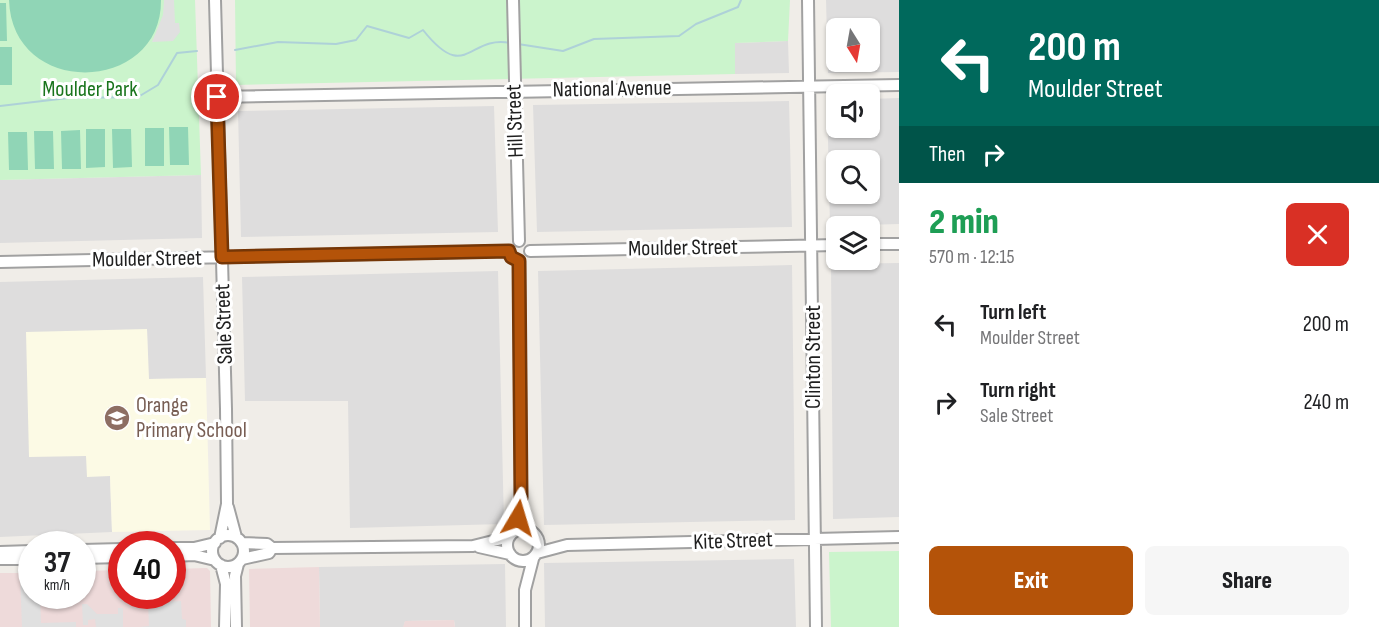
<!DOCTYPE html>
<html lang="en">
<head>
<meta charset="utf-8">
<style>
	:root { --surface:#fff; --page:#f6f6f6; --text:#202124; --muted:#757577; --accent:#b45309 }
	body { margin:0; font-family:"Sofia Sans Condensed",sans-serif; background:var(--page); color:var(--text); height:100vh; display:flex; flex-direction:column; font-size:22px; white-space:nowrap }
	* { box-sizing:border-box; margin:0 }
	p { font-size:20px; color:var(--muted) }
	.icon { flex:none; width:33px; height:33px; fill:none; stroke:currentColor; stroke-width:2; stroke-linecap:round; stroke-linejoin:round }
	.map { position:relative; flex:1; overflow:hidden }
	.details { display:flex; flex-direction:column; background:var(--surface); width:480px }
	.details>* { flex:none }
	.hud { background:#00695c; color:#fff; overflow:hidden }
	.needle { width:39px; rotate:169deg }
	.fabs { position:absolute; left:826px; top:18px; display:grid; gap:12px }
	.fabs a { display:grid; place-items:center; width:54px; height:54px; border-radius:9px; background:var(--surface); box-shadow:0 2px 4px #0004; font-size:30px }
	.speed { position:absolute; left:18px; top:531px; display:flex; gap:12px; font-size:30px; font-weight:700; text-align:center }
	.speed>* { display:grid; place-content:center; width:78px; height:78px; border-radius:50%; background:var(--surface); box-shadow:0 2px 4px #0004; line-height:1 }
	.speed small { font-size:15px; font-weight:400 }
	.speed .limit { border:9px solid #d22; background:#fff; color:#111 }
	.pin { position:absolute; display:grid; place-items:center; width:51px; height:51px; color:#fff; margin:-26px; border:3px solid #fff; border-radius:50%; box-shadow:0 2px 6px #0007 }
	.me { position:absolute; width:66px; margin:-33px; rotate:7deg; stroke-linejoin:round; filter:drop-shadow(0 0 4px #0008) }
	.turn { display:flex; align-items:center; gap:21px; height:126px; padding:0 30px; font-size:27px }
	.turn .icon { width:78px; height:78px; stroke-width:2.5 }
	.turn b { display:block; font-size:42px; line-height:51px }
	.then { display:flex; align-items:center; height:57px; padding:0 30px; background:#0003; gap:12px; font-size:22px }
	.round { display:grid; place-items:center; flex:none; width:63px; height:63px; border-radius:9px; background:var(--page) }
	.overview { display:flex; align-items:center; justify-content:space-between; height:102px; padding:0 30px }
	h1 { font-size:36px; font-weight:800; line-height:45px; color:#1e9e55 }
	.cta { display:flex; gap:12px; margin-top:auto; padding:12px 30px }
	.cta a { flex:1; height:69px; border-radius:9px; background:var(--accent); color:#fff; font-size:24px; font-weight:800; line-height:69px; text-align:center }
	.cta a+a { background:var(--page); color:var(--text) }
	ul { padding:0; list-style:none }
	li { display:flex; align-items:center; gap:18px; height:78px; padding:0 30px }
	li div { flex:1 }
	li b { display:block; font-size:22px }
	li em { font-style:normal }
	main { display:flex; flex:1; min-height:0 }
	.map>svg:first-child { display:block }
	.residential { fill:#dedddd; fill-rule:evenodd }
	.commercial { fill:#eedada }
	.education { fill:#fcfae5 }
	.park { fill:#cbf4cc }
	.pitch { fill:#90d5b6 }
	.parking { fill:#e0e0e0 }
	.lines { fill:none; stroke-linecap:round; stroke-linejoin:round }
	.stream { stroke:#aed1d8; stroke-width:2 }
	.minor-casing { stroke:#a1a1a1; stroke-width:14 }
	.minor { stroke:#fff; stroke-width:10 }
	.route-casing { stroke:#753606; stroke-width:15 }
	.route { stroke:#b45309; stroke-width:10 }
	.labels { text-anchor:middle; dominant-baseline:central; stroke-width:6; stroke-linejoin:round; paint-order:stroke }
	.park-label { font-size:22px; fill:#19741c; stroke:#fff }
	.street-label { font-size:22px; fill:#202020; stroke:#fff }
	.education-label { font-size:22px; fill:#785e54; stroke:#fff; text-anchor:start }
</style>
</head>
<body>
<main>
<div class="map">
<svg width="899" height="627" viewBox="0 0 899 627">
	<rect width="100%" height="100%" fill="#f0ede8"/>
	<path class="residential" d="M826,0H899V72L828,73ZM837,28H870V62H837Z
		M788,41L789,73L735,74L734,43Z
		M899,98V224L830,226L827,99H837V128H870V99ZM837,160H870V194H837Z
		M789,101L792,227L537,232L533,105Z
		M494,106L498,232L241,237L238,111Z
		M201,175L202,238L0,243V180Z
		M899,263V517L833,519L831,264Z
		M792,265L795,520L544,525L538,271Z
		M498,271L504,524L350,528L348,401H245L242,277Z
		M203,277L206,378L148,379L147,329L86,456L110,476L112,532L0,537V282Z
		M794,559L796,627H545L544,563Z
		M505,564L506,627H455L454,620L405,621L404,627H320L319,567Z"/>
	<path class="commercial" d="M319,567L320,627H250L249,569Z
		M207,568L210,571L211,627H0V573H31L32,596H82L83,571L121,570L122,596H172L173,569Z
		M454,620L455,627H403L405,621Z"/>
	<path class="education" d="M147,329L149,379L206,378L210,530L112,532L110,476L87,477L86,456L29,457L26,332Z"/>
	<path class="park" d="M0,0H195L201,175L0,180Z
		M235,0H790L788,41L735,43V74L236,85Z
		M899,551V627H831L829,552Z"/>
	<path class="pitch" d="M9,0H161C162,94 12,99 9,0Z
		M0,3H6L7,41H0Z
		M0,47H12V85H0Z
		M169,127H188L189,165H170Z
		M145,128H164V166H145Z
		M86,129H105V167L86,168Z
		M112,129H131L132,167L113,168Z
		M80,130L81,169H62L61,131Z
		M34,131H53L54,169H35Z
		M8,132H27L28,170H9Z"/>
	<path class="parking" d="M164,0H174L175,23H179L180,32L173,41L152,42L163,15Z
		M31,574L32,596H40L41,623L76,622V627H22L20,575Z
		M181,601L182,619L186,620V627H140L149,626L148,603Z
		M82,604H87L97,614H118V608H123V627H96L95,619L88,620V625H83Z"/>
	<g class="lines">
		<path class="stream" d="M518,44L563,51L594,39L679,36L696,24L738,7L741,0
			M235,50L278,42L336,44L356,40L367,26L409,38L423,30C466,84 468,35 510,43
			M0,106L68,98L138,97L158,85L177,53L197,51"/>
		<g class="minor-casing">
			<path id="minor" d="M215,0L226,409L227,504L220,538
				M513,0L519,241
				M808,0L816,627
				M217,97L899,85
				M870,244H899
				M530,251L837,245
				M0,262L509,251
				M228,507L236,537
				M507 545a16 16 0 1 1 32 0a16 16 0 1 1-32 0Z
				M514,532L521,497L519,261
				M212 551a16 16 0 1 1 32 0a16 16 0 1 1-32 0Z
				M242,543L267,544L272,548L473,546L509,537
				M479,547L510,554
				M172,548H194L215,543
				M82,550L122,549
				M0,552L32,551
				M537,553L567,545L899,537
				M172,556L194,555L215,560
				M82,558L122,557
				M0,559H32
				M242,559L269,553L272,548
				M221,565L226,584L225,627
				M236,627L235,576L238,564
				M525,627V590L533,559"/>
		</g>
		<use href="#minor" class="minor"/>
	</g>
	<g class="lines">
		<g class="route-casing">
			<path id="route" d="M217,97L222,257L509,251L511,257L519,261L521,497L518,518"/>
		</g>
		<use href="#route" class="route"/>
	</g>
	<defs>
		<g id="school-disc" transform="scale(1.35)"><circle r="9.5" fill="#8d6e63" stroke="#fff"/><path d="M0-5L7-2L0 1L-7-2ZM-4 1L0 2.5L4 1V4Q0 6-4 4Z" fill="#fff"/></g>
	</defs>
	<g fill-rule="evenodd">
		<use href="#school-disc" x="117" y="418"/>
	</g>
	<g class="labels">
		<g class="park-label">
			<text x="90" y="89">Moulder Park</text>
		</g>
		<g class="street-label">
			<text transform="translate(612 89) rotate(-1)">National Avenue</text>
			<text transform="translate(515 121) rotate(-92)">Hill Street</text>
			<text transform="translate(683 248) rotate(-1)">Moulder Street</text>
			<text transform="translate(147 259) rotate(-1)">Moulder Street</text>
			<text transform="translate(224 324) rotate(-92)">Sale Street</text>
			<text transform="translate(813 357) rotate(-90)">Clinton Street</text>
			<text transform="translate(733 541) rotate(-2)">Kite Street</text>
		</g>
		<g class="education-label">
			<text x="136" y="405">Orange<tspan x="136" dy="25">Primary School</tspan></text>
		</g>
	</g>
</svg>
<div class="fabs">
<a><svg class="needle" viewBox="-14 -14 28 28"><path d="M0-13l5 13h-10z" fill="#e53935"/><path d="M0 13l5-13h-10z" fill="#757577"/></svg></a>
<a><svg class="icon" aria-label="sound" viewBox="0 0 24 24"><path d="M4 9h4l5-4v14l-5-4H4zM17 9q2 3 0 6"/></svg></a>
<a><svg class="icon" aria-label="search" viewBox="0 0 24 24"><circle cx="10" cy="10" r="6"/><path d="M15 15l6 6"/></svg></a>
<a><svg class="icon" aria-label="layers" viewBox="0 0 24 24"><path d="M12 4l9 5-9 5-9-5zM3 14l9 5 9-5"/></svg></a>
</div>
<div class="speed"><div>37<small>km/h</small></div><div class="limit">40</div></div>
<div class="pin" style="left:217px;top:97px;background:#d93025"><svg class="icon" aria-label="arrive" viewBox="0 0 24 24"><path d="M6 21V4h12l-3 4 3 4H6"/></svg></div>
<svg class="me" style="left:518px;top:518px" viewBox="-20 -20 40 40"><path d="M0-17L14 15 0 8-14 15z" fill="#b45309" stroke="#fff" stroke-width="4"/></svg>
</div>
<section class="details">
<div class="hud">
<div class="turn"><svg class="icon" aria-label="left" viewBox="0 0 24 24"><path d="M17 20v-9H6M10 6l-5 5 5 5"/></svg><div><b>200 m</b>Moulder Street</div></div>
<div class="then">Then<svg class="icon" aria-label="right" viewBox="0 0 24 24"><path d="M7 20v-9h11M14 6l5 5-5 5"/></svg></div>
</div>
<div class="overview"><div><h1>2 min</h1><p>570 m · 12:15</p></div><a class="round" style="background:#d93025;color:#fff"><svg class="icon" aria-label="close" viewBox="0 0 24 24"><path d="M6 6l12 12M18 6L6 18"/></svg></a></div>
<ul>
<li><svg class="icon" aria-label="left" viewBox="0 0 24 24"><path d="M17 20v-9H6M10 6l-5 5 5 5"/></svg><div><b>Turn left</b><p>Moulder Street</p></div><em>200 m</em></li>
<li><svg class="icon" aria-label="right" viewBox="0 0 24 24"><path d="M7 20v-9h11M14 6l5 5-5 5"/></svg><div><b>Turn right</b><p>Sale Street</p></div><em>240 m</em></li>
</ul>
<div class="cta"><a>Exit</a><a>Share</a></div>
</section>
</main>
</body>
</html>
